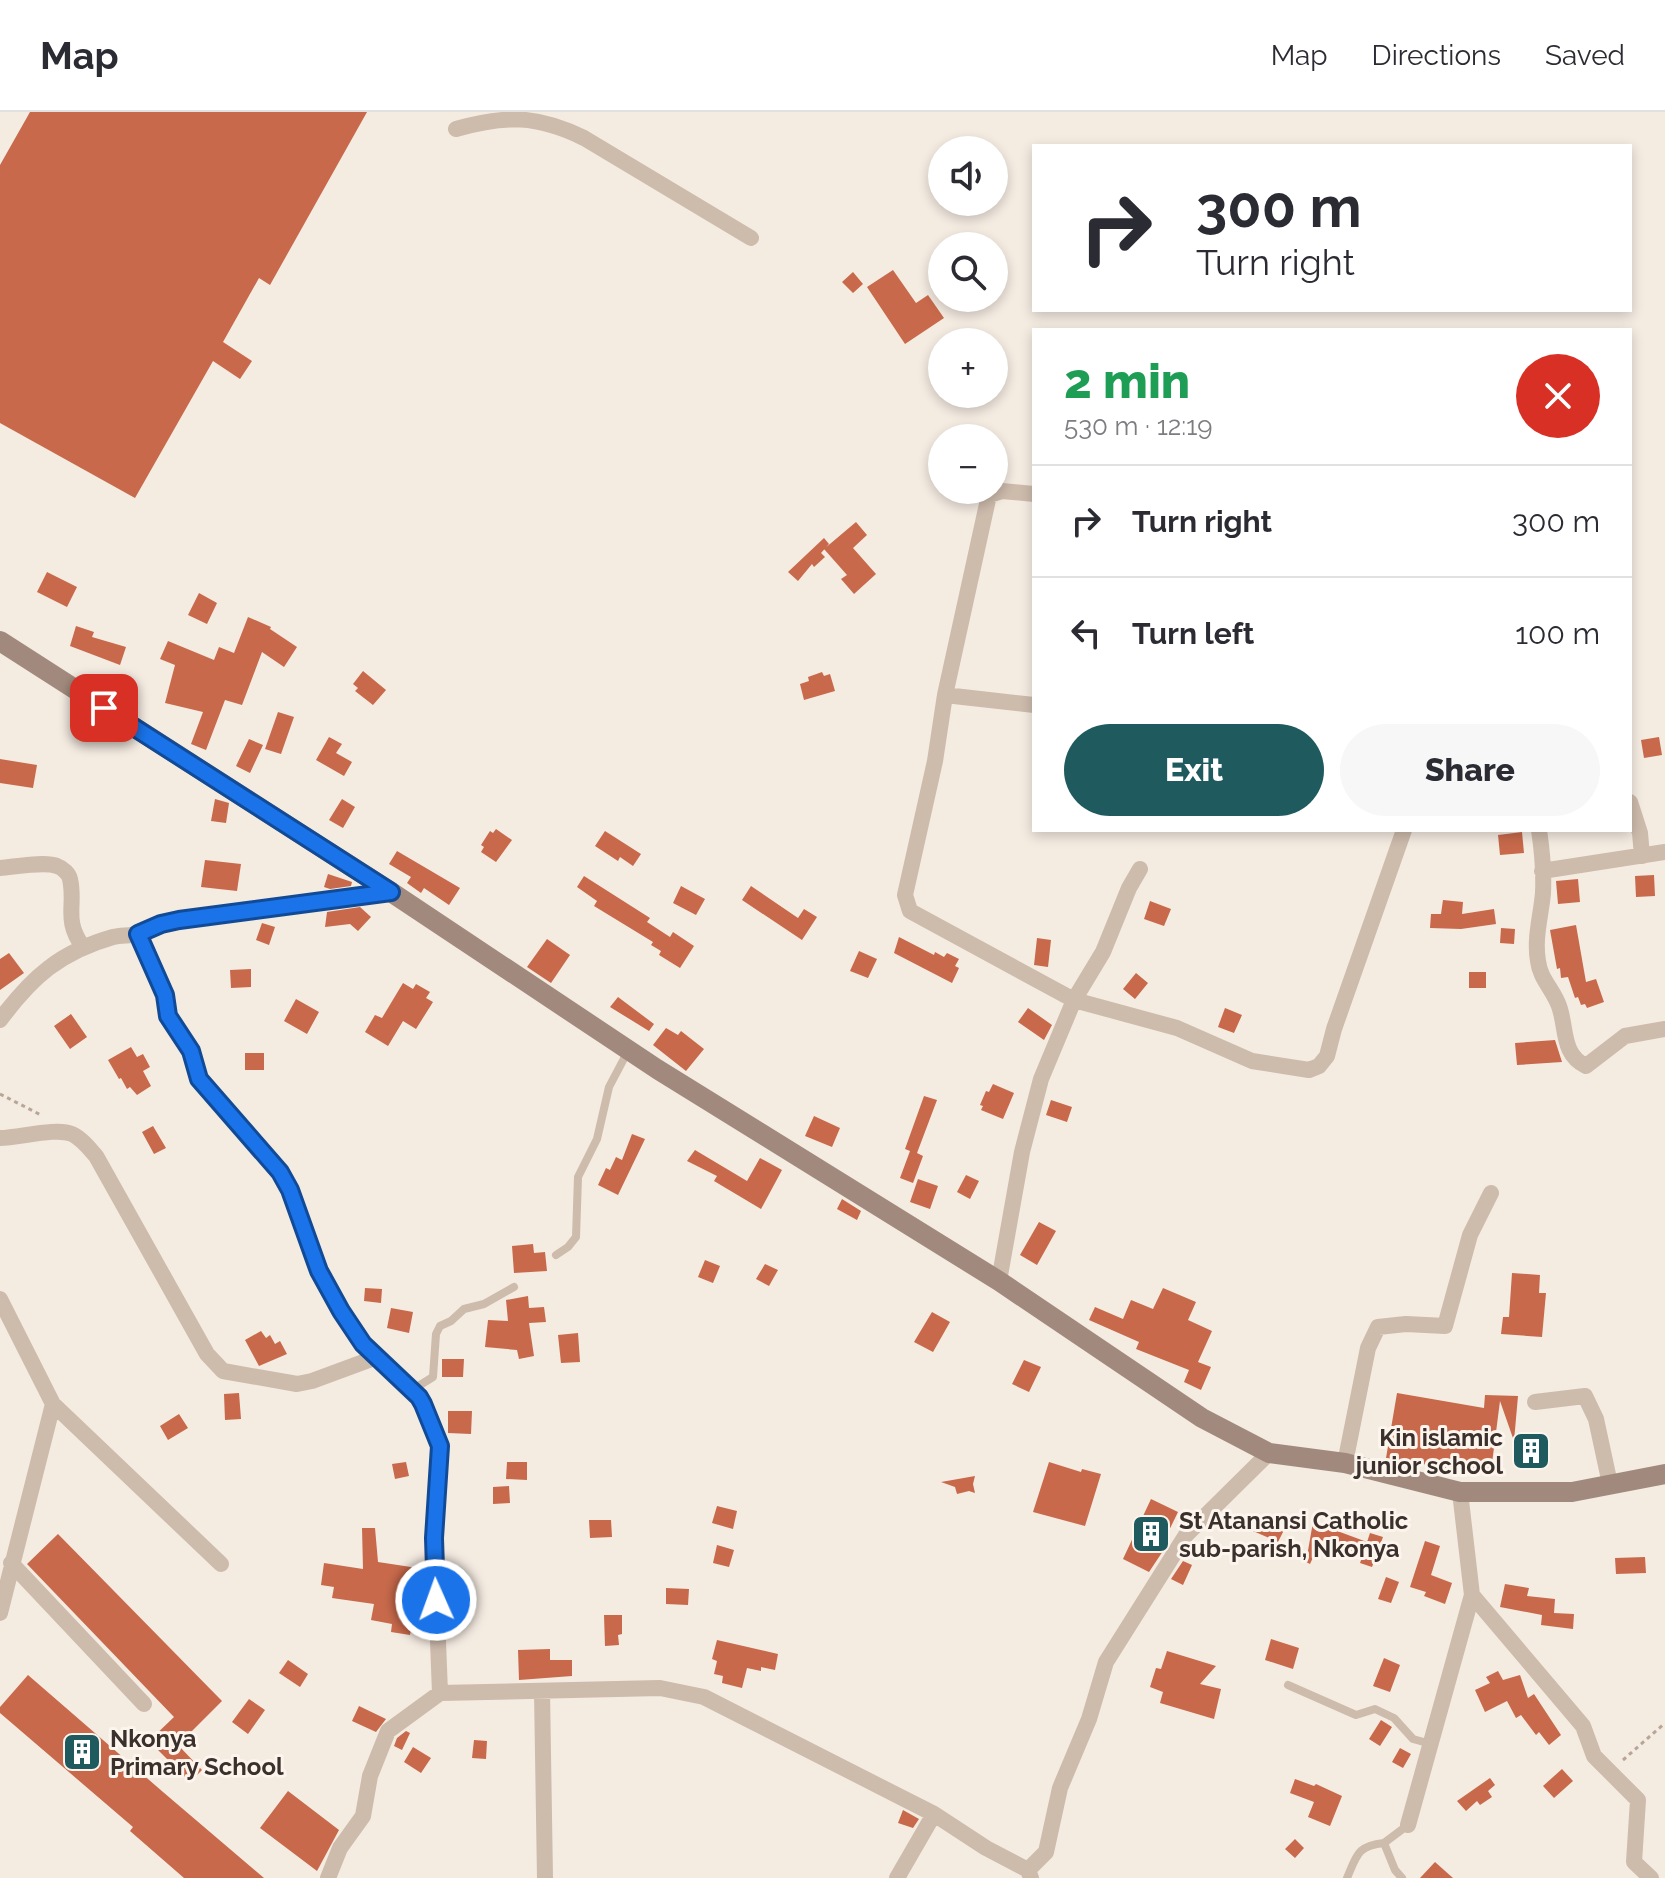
<!DOCTYPE html>
<html lang="en">
<head>
<meta charset="utf-8">
<style>
	:root { --surface:#fff; --page:#f7f7f7; --text:#2b2b33; --muted:#7c7c81; --line:#e1e1e2; --accent:#1f5a5e }
	body { margin:0; font-family:Raleway,sans-serif; background:var(--page); color:var(--text); height:100vh; display:flex; flex-direction:column; font-size:30px; white-space:nowrap }
	* { box-sizing:border-box; margin:0 }
	p { font-size:26px; color:var(--muted) }
	.icon { flex:none; width:44px; height:44px; fill:none; stroke:currentColor; stroke-width:2; stroke-linecap:round; stroke-linejoin:round }
	.map { position:relative; flex:1; overflow:hidden }
	.details { position:absolute; left:1032px; top:216px; width:600px; height:504px; display:flex; flex-direction:column; background:var(--surface); border-radius:0px; box-shadow:0 4px 12px #0003 }
	.details>* { flex:none }
	.banner { position:absolute; left:1032px; top:32px; width:600px; height:168px; border-radius:0px; box-shadow:0 4px 12px #0003; background:#fff; color:var(--text); overflow:hidden }
	.buttons { position:absolute; left:928px; top:24px; display:grid; gap:16px }
	.buttons a { display:grid; place-items:center; width:80px; height:80px; border-radius:50%; background:var(--surface); box-shadow:0 4px 12px #0003; font-size:40px }
	.pin { position:absolute; display:grid; place-items:center; width:68px; height:68px; color:#fff; margin:-34px; border-radius:16px; box-shadow:0 4px 12px #0006 }
	.me { position:absolute; width:88px; margin:-44px; rotate:358deg; stroke-linejoin:round; filter:drop-shadow(0 0 6px #0008) }
	.turn { display:flex; align-items:center; gap:28px; height:168px; padding:0 32px; font-size:36px }
	.turn .icon { width:104px; height:104px; stroke-width:2.5 }
	.turn b { display:block; font-size:56px; line-height:68px }
	.round { display:grid; place-items:center; flex:none; width:84px; height:84px; border-radius:42px; background:var(--page) }
	.summary { display:flex; align-items:center; justify-content:space-between; height:136px; padding:0 32px }
	h1 { font-size:48px; font-weight:800; line-height:60px; color:#1e9e55 }
	.cta { display:flex; gap:16px; margin-top:auto; padding:16px 32px }
	.cta a { flex:1; height:92px; border-radius:48px; background:var(--accent); color:#fff; font-size:32px; font-weight:800; line-height:92px; text-align:center }
	.cta a+a { background:var(--page); color:var(--text) }
	ul { padding:0; list-style:none }
	li { display:flex; align-items:center; gap:24px; height:112px; padding:0 32px; border-top:2px solid var(--line) }
	li div { flex:1 }
	li b { display:block; font-size:30px }
	li em { font-style:normal }
	header { display:flex; align-items:center; gap:48px; box-sizing:border-box; height:112px; padding:0 40px; background:var(--surface); border-bottom:2px solid var(--line) }
	header strong { font-size:38px }
	nav { display:flex; gap:44px; margin-inline-start:auto; font-size:28px }
	.map>svg:first-child { display:block }
	.building { fill:#c8694b }
	.lines { fill:none; stroke-linecap:round; stroke-linejoin:round }
	.path { stroke:#b9a596; stroke-width:3; stroke-dasharray:4 4; stroke-linecap:butt }
	.lane { stroke:#cdbbac; stroke-width:8 }
	.street { stroke:#cdbbac; stroke-width:16 }
	.secondary { stroke:#a18a7d; stroke-width:20 }
	.route-casing { stroke:#114b97; stroke-width:20 }
	.route { stroke:#1a73e8; stroke-width:14 }
	.labels { text-anchor:middle; dominant-baseline:central; stroke-width:6; stroke-linejoin:round; paint-order:stroke }
	.poi-label { font-size:24px; font-weight:bold; fill:#3b302b; stroke:#fbf5ee; text-anchor:start }
</style>
</head>
<body>
<header>
<strong>Map</strong>
<nav><a>Map</a><a>Directions</a><a>Saved</a></nav>
</header>
<div class="map">
<svg width="1665" height="1766" viewBox="0 0 1665 1766">
	<rect width="100%" height="100%" fill="#f4ebe1"/>
	<path class="building" d="M30,0H367L270,173L259,166L223,230L252,249L240,267L213,249L135,386L0,311V53Z
		M893,158L916,191L928,183L944,206L905,232L867,175Z
		M853,160L863,172L853,181L842,170Z
		M856,410L867,423L853,436L876,462L854,482L841,467L847,463L824,437Z
		M824,426L829,432L821,441L825,445L814,455L812,452L798,469L788,460Z
		M47,460L77,475L67,495L37,480Z
		M199,481L217,491L207,512L188,503Z
		M248,505L271,515L270,517L297,535L284,555L262,540L242,593L225,588L206,638L191,632L203,600L165,591L175,553L160,547L168,529L214,548L219,535L234,541Z
		M76,514L94,520L92,525L126,535L120,553L70,534Z
		M363,559L386,578L373,593L355,579L358,576L353,572Z
		M822,560L824,564L830,562L835,579L804,588L800,572L809,569L808,565Z
		M278,600L294,605L281,642L265,637Z
		M329,625L342,632L336,641L352,650L344,664L316,648Z
		M1659,625L1662,643L1644,646L1641,628Z
		M249,627L263,633L250,661L236,654Z
		M0,647L37,653L33,676L0,671Z
		M215,687L229,691L226,711L211,709Z
		M342,687L355,695L343,716L329,708Z
		M496,717L512,728L496,750L481,740L484,735L481,733L490,719L493,721Z
		M605,719L641,742L633,754L620,745L618,749L595,734Z
		M1522,720L1524,741L1500,743L1498,723Z
		M397,739L460,776L449,793L424,776L421,781L407,771L411,765L389,752Z
		M205,748L241,752L237,779L201,775Z
		M328,762L352,770L351,774L330,777L324,775Z
		M1654,763L1655,784L1636,785L1635,764Z
		M584,764L650,806L647,810L670,825L673,820L694,834L680,856L659,843L661,839L651,833L653,830L594,794L597,789L577,775Z
		M1578,767L1580,790L1558,792L1556,769Z
		M681,774L705,787L696,803L673,791Z
		M751,774L798,806L804,797L817,805L802,828L742,788Z
		M1443,788L1463,790L1462,802L1494,797L1496,812L1461,817L1430,816L1431,802H1441Z
		M1150,789L1171,797L1164,814L1144,807Z
		M360,795L371,805L358,819L350,812L325,815L327,800Z
		M262,811L275,815L269,833L256,828Z
		M1576,813L1586,870L1596,867L1604,890L1587,896L1585,892L1581,893L1578,885L1575,886L1568,865L1561,866L1560,856L1557,857L1550,818Z
		M1501,816L1515,817L1514,832L1500,831Z
		M899,825L934,843L935,840L944,845L947,841L959,847L955,854L959,856L952,871L894,841Z
		M1037,826L1051,828L1048,855L1034,853Z
		M547,827L570,843L551,871L527,855Z
		M859,839L877,847L868,866L850,859Z
		M9,841L24,861L0,878V847Z
		M251,857V875L231,876L230,858Z
		M1469,860H1486V876H1469Z
		M1136,861L1148,871L1135,887L1123,877Z
		M403,871L413,877L416,872L430,880L426,886L433,890L416,917L403,909L388,934L365,920L375,903L382,906Z
		M618,885L654,912L649,919L610,895Z
		M296,887L319,900L307,922L284,909Z
		M1028,896L1052,913L1044,928L1018,910Z
		M1225,896L1242,903L1234,921L1218,915Z
		M71,902L87,925L70,937L54,914Z
		M666,916L678,923L681,919L704,937L686,959L653,933Z
		M1555,928L1562,950L1517,953L1515,931Z
		M131,935L137,945L143,942L150,955L143,959L151,974L137,983L130,975L127,977L121,966L119,967L108,948Z
		M245,941H264V958H245Z
		M993,972L1014,981L1003,1007L981,998L983,994L980,993L986,979L989,980Z
		M924,984L937,988L917,1041L923,1044L913,1071L900,1066L910,1039L905,1037Z
		M1051,988L1072,995L1067,1010L1046,1003Z
		M814,1004L840,1016L832,1035L805,1024Z
		M153,1014L166,1036L154,1042L142,1020Z
		M632,1022L645,1027L618,1083L598,1073L606,1056L610,1058L616,1045L622,1048Z
		M695,1038L747,1069L760,1046L782,1058L761,1097L714,1069L717,1064L687,1049Z
		M966,1063L979,1069L970,1087L957,1080Z
		M918,1067L938,1074L930,1097L910,1090Z
		M842,1087L861,1099L857,1108L837,1097Z
		M1039,1110L1056,1119L1037,1153L1020,1143Z
		M533,1132L534,1141L545,1140L547,1159L514,1161L512,1134Z
		M705,1148L720,1154L713,1171L698,1165Z
		M765,1152L778,1158L769,1174L756,1167Z
		M1512,1161L1540,1163L1539,1181H1546L1542,1225L1501,1222L1503,1205H1509Z
		M365,1176L382,1177L381,1191L364,1189Z
		M1163,1176L1196,1190L1188,1208L1212,1219L1198,1250L1211,1255L1201,1278L1184,1270L1189,1258L1136,1237L1139,1230L1089,1208L1095,1195L1123,1207L1131,1188L1153,1197Z
		M528,1184L529,1196L544,1195L546,1210L529,1211L534,1244L519,1247L517,1238L485,1235L488,1208L508,1209L506,1188Z
		M391,1196L413,1200L409,1221L387,1216Z
		M932,1200L950,1210L933,1240L914,1230Z
		M261,1219L266,1226L270,1223L275,1232L280,1229L287,1242L259,1254L245,1228Z
		M578,1221L580,1250L561,1251L558,1223Z
		M442,1247H464L463,1265H442Z
		M1024,1248L1041,1255L1029,1280L1012,1272Z
		M239,1281L241,1307L225,1308L224,1282Z
		M1397,1281L1484,1296L1485,1283L1518,1284L1514,1329L1500,1289L1491,1359L1458,1355V1358L1386,1346Z
		M448,1299H472L471,1322L448,1321Z
		M179,1302L188,1316L168,1328L160,1314Z
		M1538,1321L1548,1348L1524,1357L1514,1329Z
		M406,1350L409,1364L395,1367L392,1352Z
		M507,1350H527V1368L506,1367Z
		M1049,1350L1081,1360L1082,1357L1101,1362L1085,1414L1033,1400Z
		M975,1364L973,1372L975,1381L969,1379L957,1382L955,1375L941,1370Z
		M509,1374L510,1391L493,1392V1375Z
		M1151,1387L1178,1400L1160,1437L1163,1439L1149,1460L1123,1447Z
		M717,1394L737,1399L733,1417L712,1411Z
		M1259,1406L1284,1418L1278,1430L1253,1419Z
		M589,1408H611L612,1425L590,1426Z
		M1313,1410L1367,1430L1370,1421L1383,1425L1372,1455L1360,1451L1363,1443L1321,1428L1310,1452L1306,1450Z
		M362,1416H375L378,1450L424,1457L422,1483L425,1487L419,1520L411,1518L410,1523L391,1520L392,1512L371,1508L374,1492L332,1486L334,1475L321,1473L324,1451L363,1457Z
		M58,1422L222,1589L178,1633L202,1658L190,1670L149,1629L174,1605L27,1452Z
		M1425,1429L1440,1434L1431,1463L1452,1471L1445,1492L1424,1484L1426,1480L1410,1475Z
		M717,1433L734,1438L729,1455L713,1451Z
		M1645,1445L1646,1461L1616,1462L1615,1446Z
		M1183,1449L1192,1453L1183,1473L1171,1467Z
		M1386,1465L1399,1470L1391,1491L1378,1487Z
		M1505,1472L1529,1476L1527,1484L1555,1487L1554,1501L1574,1502L1573,1517L1541,1513L1542,1503L1500,1495Z
		M666,1476L689,1477L688,1493L666,1492Z
		M604,1503H622V1522L618,1523L619,1533L605,1534Z
		M1271,1527L1299,1536L1293,1557L1265,1548Z
		M717,1528L778,1542L775,1558L761,1555V1559L747,1556L742,1576L722,1571L723,1564L714,1562L717,1549L712,1547Z
		M550,1537V1548H572V1564L519,1568L518,1538Z
		M1167,1539L1216,1554L1200,1572L1221,1577L1214,1607L1160,1591L1163,1580L1150,1575L1156,1556L1161,1557Z
		M1384,1546L1400,1553L1390,1580L1373,1574Z
		M288,1548L308,1562L300,1575L279,1561Z
		M1498,1559L1503,1568L1520,1563L1528,1586L1534,1582L1561,1623L1549,1633L1539,1620L1536,1623L1521,1603L1516,1606L1507,1589L1485,1600L1475,1578L1490,1571L1486,1565Z
		M28,1563L163,1680L264,1766H184L130,1719L133,1715L0,1601V1595Z
		M249,1587L265,1598L248,1622L232,1610Z
		M359,1594L386,1607L376,1620L352,1609Z
		M1381,1608L1392,1615L1380,1634L1369,1627Z
		M406,1619L410,1621L402,1638L394,1634L397,1626Z
		M474,1628L487,1629L486,1647L472,1646Z
		M413,1635L431,1646L421,1661L404,1650Z
		M1400,1636L1411,1642L1403,1656L1392,1650Z
		M1562,1657L1573,1669L1554,1686L1543,1674Z
		M1490,1666L1495,1673L1488,1679L1492,1685L1480,1693L1477,1689L1466,1699L1457,1689Z
		M1295,1667L1314,1674L1316,1672L1342,1684L1330,1714L1308,1705L1314,1690L1290,1681Z
		M288,1679L339,1718L317,1759L260,1716Z
		M903,1698L919,1707L913,1716L898,1711Z
		M1295,1727L1304,1736L1295,1746L1285,1737Z
		M1435,1750L1453,1766H1420Z"/>
	<g class="lines">
		<path class="path" d="M0,982L41,1003
			M1623,1648L1665,1611"/>
		<path class="lane" d="M556,1143L568,1135L576,1125L578,1065L597,1027L609,975L628,939
			M412,1278L433,1265L436,1222L440,1214L451,1209L464,1197L484,1192L514,1175
			M1288,1573L1356,1603L1375,1597L1394,1606L1413,1627L1431,1632
			M1384,1731L1408,1713
			M1347,1766C1357,1743 1357,1734 1384,1731L1395,1758L1402,1766"/>
		<path class="street" d="M456,17C506,3 537,3 584,26L751,126
			M1034,382L1002,379L989,383L945,583L1034,593
			M945,583L935,649L905,783L910,799L1074,888L1177,916L1252,949L1309,958L1319,954L1327,944L1334,917L1404,718
			M1630,690L1640,721L1642,744
			M1539,718C1542,738 1544,760 1543,781C1541,804 1534,826 1538,849C1540,867 1553,877 1559,894C1567,916 1561,942 1586,954L1625,924L1665,917
			M0,756C14,755 45,749 57,754C63,756 69,762 70,767C76,794 63,807 83,835
			M1542,759L1665,740
			M138,822L165,883L168,904L191,939L199,967L280,1060L290,1078L319,1159L341,1199L363,1232L419,1285L440,1334L434,1426L440,1581
			M0,908C32,865 60,840 113,825C121,823 130,824 138,822C152,818 164,811 179,808L391,780
			M0,1026C19,1026 56,1015 72,1022C81,1026 89,1036 96,1044L207,1242L223,1259L297,1272L312,1269L377,1245
			M999,1169L1022,1040L1041,967L1074,888L1103,840L1129,776L1140,757
			M0,1187L53,1292L221,1452
			M1535,1290L1585,1284L1596,1307L1610,1372
			M1345,1351L1368,1236L1378,1215L1406,1212L1445,1214L1470,1123L1491,1081
			M11,1451L144,1592
			M1472,1483L1583,1614L1594,1644L1638,1688L1634,1750L1651,1766
			M0,1501L53,1292
			M542,1579L545,1766
			M1408,1713L1472,1483L1460,1380
			M1028,1758L1046,1740L1060,1676L1089,1607L1106,1550L1186,1423L1269,1341
			M328,1766L340,1736L363,1704L370,1664L388,1619L440,1581L660,1576L704,1585L934,1702L986,1736L1028,1758L1031,1766
			M897,1766L934,1702"/>
		<path class="secondary" d="M0,529L391,780L657,957L999,1169L1202,1306L1269,1341L1345,1351L1460,1380H1572L1665,1362"/>
	</g>
	<g class="lines">
		<g class="route-casing">
			<path id="route" d="M104,596L391,780L179,808L161,812L138,822L165,883L168,904L191,939L199,967L280,1060L290,1078L319,1159L341,1199L363,1232L419,1285L423,1292L440,1334L434,1426L436,1488"/>
		</g>
		<use href="#route" class="route"/>
	</g>
	<defs>
		<g id="building-square" transform="scale(2)"><rect x="-9" y="-9" width="18" height="18" rx="4" fill="#1f5a5e" stroke="#fbf5ee"/><path d="M-4-6H4V6H1V3H-1V6H-4ZM-2.5-4.3h1.7v1.8h-1.7ZM.8-4.3h1.7v1.8H.8ZM-2.5-1h1.7V.8h-1.7ZM.8-1h1.7V.8H.8Z" fill="#fff"/></g>
	</defs>
	<g fill-rule="evenodd">
		<use href="#building-square" x="1531" y="1339"/>
		<use href="#building-square" x="1151" y="1422"/>
		<use href="#building-square" x="82" y="1640"/>
	</g>
	<g class="labels">
		<g class="poi-label">
			<text x="1503" y="1325" text-anchor="end">Kin islamic<tspan x="1503" dy="28">junior school</tspan></text>
			<text x="1179" y="1408">St Atanansi Catholic<tspan x="1179" dy="28">sub-parish, Nkonya</tspan></text>
			<text x="110" y="1626">Nkonya<tspan x="110" dy="28">Primary School</tspan></text>
		</g>
	</g>
</svg>
<div class="buttons">
<a><svg class="icon" aria-label="sound" viewBox="0 0 24 24"><path d="M4 9h4l5-4v14l-5-4H4zM17 9q2 3 0 6"/></svg></a>
<a><svg class="icon" aria-label="search" viewBox="0 0 24 24"><circle cx="10" cy="10" r="6"/><path d="M15 15l6 6"/></svg></a>
<a>+</a>
<a>−</a>
</div>
<div class="pin" style="left:104px;top:596px;background:#d93025"><svg class="icon" aria-label="arrive" viewBox="0 0 24 24"><path d="M6 21V4h12l-3 4 3 4H6"/></svg></div>
<svg class="me" style="left:436px;top:1488px" viewBox="-20 -20 40 40"><circle r="17" fill="#1a73e8" stroke="#fff" stroke-width="3"/><path d="M0-11L8 9 0 5-8 9z" fill="#fff"/></svg>
<div class="banner">
<div class="turn"><svg class="icon" aria-label="right" viewBox="0 0 24 24"><path d="M7 20v-9h11M14 6l5 5-5 5"/></svg><div><b>300 m</b>Turn right</div></div>
</div>
<section class="details">
<div class="summary"><div><h1>2 min</h1><p>530 m · 12:19</p></div><a class="round" style="background:#d93025;color:#fff"><svg class="icon" aria-label="close" viewBox="0 0 24 24"><path d="M6 6l12 12M18 6L6 18"/></svg></a></div>
<ul>
<li><svg class="icon" aria-label="right" viewBox="0 0 24 24"><path d="M7 20v-9h11M14 6l5 5-5 5"/></svg><div><b>Turn right</b></div><em>300 m</em></li>
<li><svg class="icon" aria-label="left" viewBox="0 0 24 24"><path d="M17 20v-9H6M10 6l-5 5 5 5"/></svg><div><b>Turn left</b></div><em>100 m</em></li>
</ul>
<div class="cta"><a>Exit</a><a>Share</a></div>
</section>
</div>
</body>
</html>
